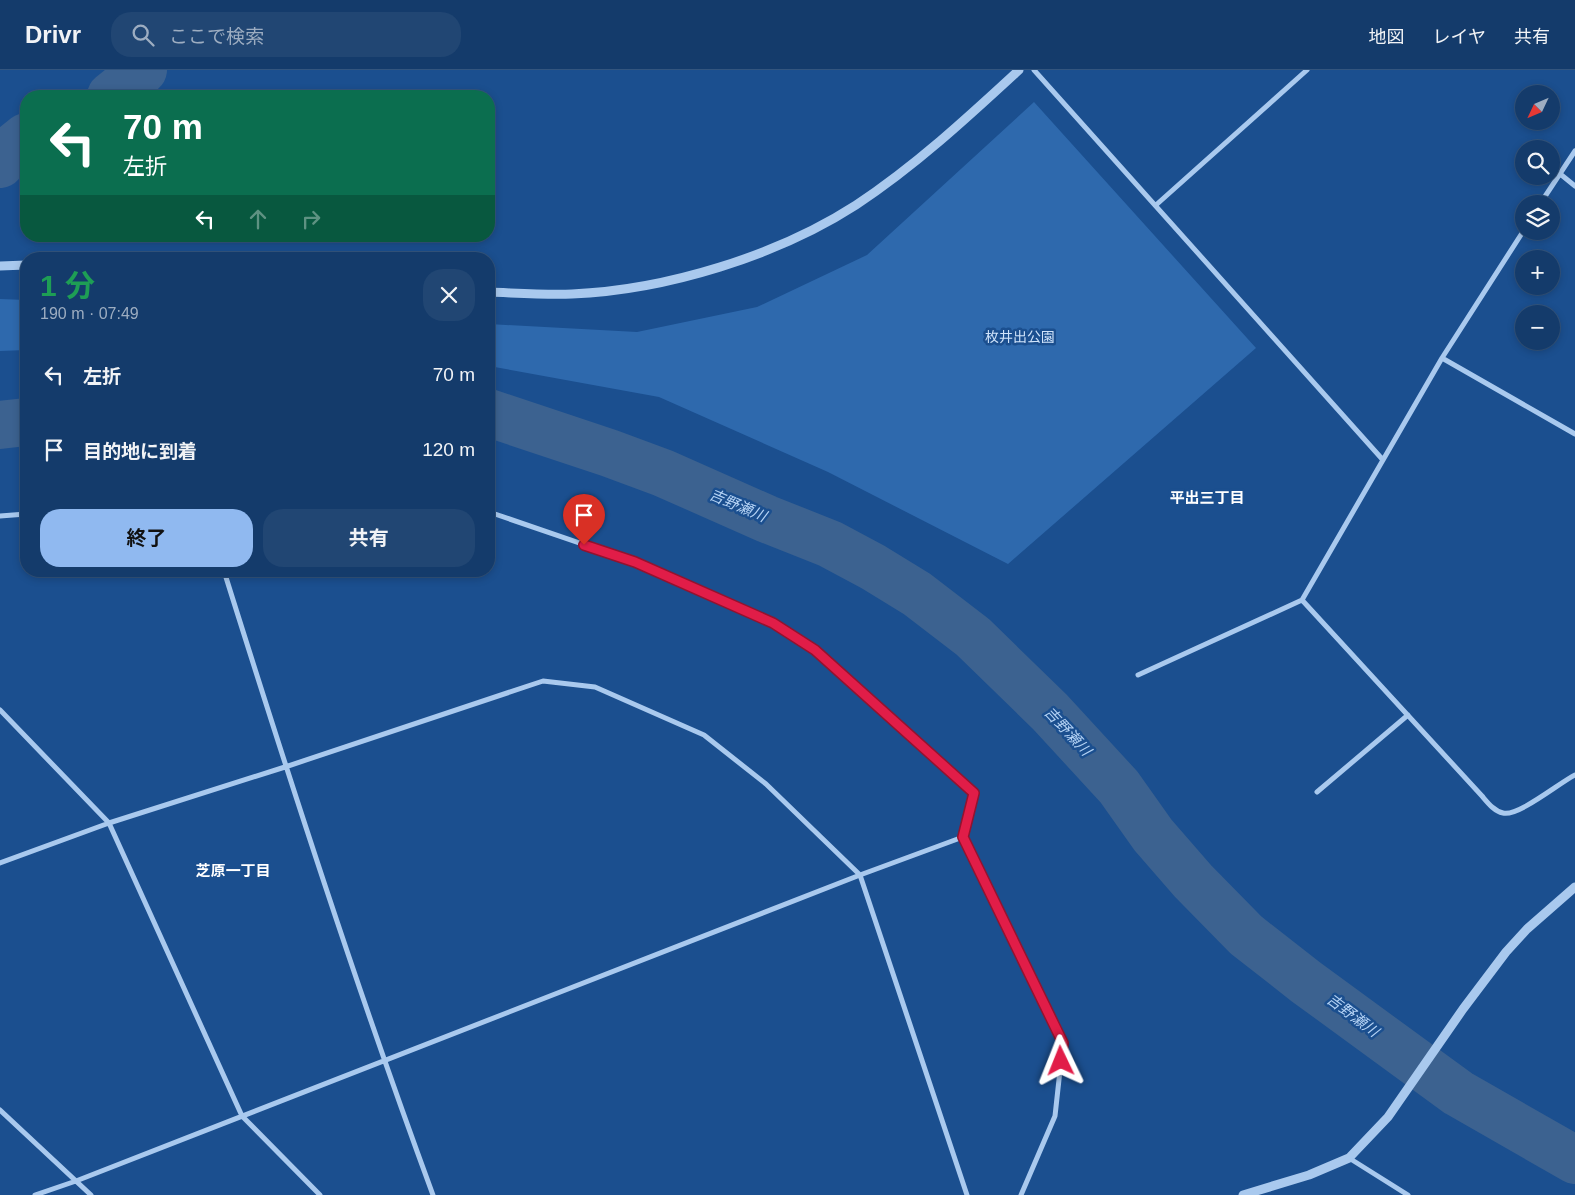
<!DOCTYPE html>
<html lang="ja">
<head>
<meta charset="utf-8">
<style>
	:root { --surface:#143b6b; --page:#214673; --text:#f1f3f6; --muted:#9dadc1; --line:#33557e; --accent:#90b9f0 }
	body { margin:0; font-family:Arial,"Noto Sans JP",sans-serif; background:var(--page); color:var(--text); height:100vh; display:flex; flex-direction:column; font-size:19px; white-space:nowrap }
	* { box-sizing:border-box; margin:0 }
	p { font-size:16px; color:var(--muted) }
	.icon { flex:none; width:28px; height:28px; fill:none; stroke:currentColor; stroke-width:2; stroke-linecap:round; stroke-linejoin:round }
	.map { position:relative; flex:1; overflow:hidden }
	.panel { position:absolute; left:20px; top:182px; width:475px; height:325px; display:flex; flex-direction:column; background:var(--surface); border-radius:20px; box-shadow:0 2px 8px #0003,0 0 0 1px var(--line) }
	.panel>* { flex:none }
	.top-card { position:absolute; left:20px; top:20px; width:475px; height:152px; border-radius:20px; box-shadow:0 2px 8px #0003,0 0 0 1px var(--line); background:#0b6e4f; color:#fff; overflow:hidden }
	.needle { width:32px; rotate:226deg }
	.fabs { position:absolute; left:1515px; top:15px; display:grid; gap:10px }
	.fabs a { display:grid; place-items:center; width:45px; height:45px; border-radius:50%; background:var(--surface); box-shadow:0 2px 8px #0003,0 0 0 1px var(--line); font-size:25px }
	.pin { position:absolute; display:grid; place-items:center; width:42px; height:42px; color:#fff; margin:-51px -21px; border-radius:50% 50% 50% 0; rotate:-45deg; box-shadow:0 0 5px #0007 }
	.pin .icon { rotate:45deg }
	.me { position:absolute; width:55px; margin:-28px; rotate:358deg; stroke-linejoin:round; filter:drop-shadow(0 0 4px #0008) }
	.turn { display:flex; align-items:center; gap:18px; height:105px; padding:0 20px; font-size:22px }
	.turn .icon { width:65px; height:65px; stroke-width:2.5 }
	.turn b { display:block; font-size:35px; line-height:42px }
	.lanes { display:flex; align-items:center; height:48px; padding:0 20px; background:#0003; justify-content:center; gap:25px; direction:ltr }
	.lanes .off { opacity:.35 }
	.round { display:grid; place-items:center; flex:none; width:52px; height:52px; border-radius:20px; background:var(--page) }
	.head { display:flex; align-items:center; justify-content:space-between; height:85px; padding:0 20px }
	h1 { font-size:30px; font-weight:700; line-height:38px; color:#1e9e55 }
	.cta { display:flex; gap:10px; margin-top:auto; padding:10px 20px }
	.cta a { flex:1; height:58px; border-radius:20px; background:var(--accent); color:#111; font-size:20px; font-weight:700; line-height:58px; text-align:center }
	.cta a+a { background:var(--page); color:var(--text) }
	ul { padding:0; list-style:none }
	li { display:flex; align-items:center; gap:15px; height:75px; padding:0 20px }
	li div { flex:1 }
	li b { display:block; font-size:19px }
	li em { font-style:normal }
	header { display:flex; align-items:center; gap:30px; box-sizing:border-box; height:70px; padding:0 25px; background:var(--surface); border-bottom:1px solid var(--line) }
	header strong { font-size:24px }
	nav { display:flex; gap:28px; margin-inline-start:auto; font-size:18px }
	.search { width:350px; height:45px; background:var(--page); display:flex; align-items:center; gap:12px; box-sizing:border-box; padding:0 18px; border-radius:20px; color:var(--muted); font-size:19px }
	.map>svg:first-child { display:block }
	.green { fill:#2e69ad }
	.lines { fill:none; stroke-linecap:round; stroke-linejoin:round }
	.river { stroke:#3c6290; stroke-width:48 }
	.minor { stroke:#a9c9ee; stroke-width:5 }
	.tertiary { stroke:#a9c9ee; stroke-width:9 }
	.route-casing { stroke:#92132f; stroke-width:12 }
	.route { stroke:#e11d48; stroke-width:9 }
	.labels { text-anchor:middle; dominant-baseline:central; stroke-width:5; stroke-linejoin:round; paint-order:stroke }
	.park-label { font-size:14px; fill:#cfe3fa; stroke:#1b4f8f }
	.neighbourhood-label { font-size:15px; font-weight:bold; fill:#fff; stroke:#1b4f8f }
	.water-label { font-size:15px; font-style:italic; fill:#b5d3f5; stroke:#1b4f8f }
</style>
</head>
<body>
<header>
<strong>Drivr</strong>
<div class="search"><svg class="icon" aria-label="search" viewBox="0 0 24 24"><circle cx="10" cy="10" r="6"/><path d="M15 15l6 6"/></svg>ここで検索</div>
<nav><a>地図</a><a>レイヤ</a><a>共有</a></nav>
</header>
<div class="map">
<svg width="1575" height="1125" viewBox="0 0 1575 1125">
	<rect width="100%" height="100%" fill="#1b4f8f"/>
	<path class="green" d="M1034,32L1256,278L1008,494L828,402L659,327L489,296V254L637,262L757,237L867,185Z
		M0,229L26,230V280L0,281Z"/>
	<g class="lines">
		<path class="river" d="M111,26L143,0
			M0,94L16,75L26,67
			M489,343L609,383L663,403L767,449L830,474L873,497L917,524L973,567L1050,642L1119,717L1153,765L1193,811L1246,865L1306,912L1458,1023L1575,1090
			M0,355L26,352"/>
		<path class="minor" d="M1034,0L1383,390
			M1559,103L1575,116
			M1540,134L1575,81
			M1156,135L1307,0
			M1442,288L1575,364
			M489,442L635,492L773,553L815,580L974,723L963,767L1063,973L1055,1046L1021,1125
			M0,446L26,444
			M224,501C290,711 357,919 433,1125
			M1302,530L1482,726C1488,733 1494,741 1503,743C1518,747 1559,713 1575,705
			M1138,605L1302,530L1442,288L1524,160
			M0,640L109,753L242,1046L320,1125
			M1317,722L1408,645
			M0,793L109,753L285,697L543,611L595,617L704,665L766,714L860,805L967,1125
			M0,1040L91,1125
			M1349,1088L1408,1125
			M35,1125L76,1111L860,805L963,767"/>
		<path class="tertiary" d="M0,196L26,195
			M489,222C517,223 544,225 572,224C666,220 777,186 856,135C915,96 967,48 1019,0
			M1243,1125L1309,1105L1349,1088L1388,1047L1463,939L1506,882L1527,859L1575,817"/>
	</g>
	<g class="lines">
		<g class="route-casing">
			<path id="route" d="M584,475L635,492L773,553L815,580L974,723L963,767L1063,973L1061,991"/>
		</g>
		<use href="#route" class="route"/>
	</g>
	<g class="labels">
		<g class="park-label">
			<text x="1020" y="267">枚井出公園</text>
		</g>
		<g class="neighbourhood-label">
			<text x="1207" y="427">平出三丁目</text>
			<text x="233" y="800">芝原一丁目</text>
		</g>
		<g class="water-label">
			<text transform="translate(738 435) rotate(23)">吉野瀬川</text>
			<text transform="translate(1068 661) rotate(47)">吉野瀬川</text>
			<text transform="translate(1353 945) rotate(37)">吉野瀬川</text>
		</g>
	</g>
</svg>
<div class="fabs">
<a><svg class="needle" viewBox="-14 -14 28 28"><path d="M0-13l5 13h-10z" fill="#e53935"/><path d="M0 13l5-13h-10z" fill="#9dadc1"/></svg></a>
<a><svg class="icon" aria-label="search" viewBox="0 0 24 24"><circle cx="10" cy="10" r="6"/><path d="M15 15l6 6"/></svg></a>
<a><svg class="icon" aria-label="layers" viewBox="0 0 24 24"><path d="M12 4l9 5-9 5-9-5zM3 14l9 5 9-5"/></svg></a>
<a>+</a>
<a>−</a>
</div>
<div class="pin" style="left:584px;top:475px;background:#d93025"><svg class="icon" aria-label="arrive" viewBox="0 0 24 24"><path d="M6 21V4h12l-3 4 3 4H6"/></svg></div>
<svg class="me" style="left:1061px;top:991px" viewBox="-20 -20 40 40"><path d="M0-17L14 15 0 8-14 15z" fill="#e11d48" stroke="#fff" stroke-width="4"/></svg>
<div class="top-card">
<div class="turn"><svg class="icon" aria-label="left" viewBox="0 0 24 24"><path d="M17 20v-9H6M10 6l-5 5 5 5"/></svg><div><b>70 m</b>左折</div></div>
<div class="lanes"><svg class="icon" aria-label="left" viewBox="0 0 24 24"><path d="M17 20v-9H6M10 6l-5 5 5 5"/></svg><svg class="icon off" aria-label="ahead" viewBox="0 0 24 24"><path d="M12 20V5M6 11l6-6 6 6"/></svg><svg class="icon off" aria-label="right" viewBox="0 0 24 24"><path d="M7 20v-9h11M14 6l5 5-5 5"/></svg></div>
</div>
<section class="panel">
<div class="head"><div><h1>1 分</h1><p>190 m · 07:49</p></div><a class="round"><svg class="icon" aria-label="close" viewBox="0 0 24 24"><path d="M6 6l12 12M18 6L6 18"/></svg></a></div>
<ul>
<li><svg class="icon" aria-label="left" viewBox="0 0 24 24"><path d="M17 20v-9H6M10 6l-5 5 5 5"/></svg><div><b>左折</b></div><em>70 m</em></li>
<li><svg class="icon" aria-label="arrive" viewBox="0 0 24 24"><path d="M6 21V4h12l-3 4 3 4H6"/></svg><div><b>目的地に到着</b></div><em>120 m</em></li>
</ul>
<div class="cta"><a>終了</a><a>共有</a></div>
</section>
</div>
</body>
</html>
